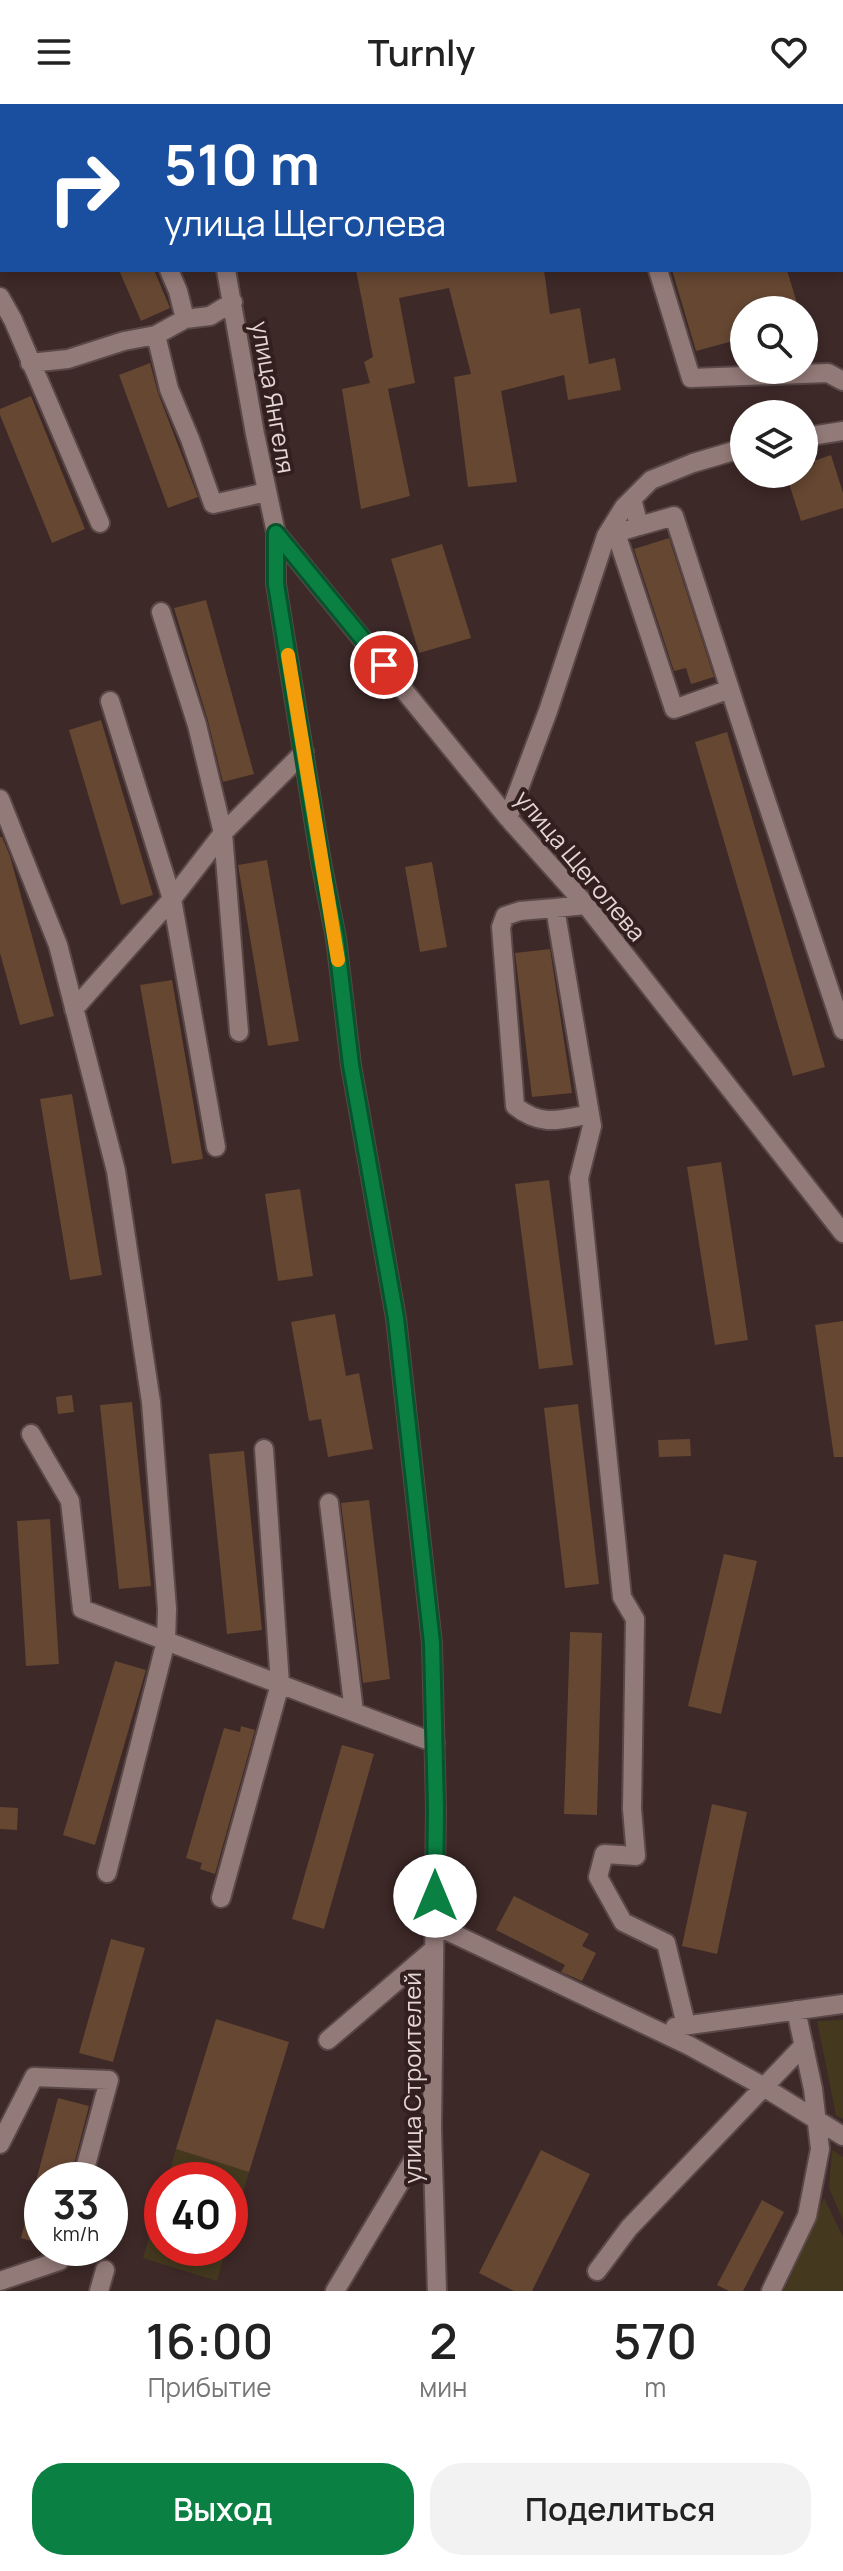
<!DOCTYPE html>
<html lang="ru">
<head>
<meta charset="utf-8">
<style>
	:root { --surface:#fff; --page:#f2f2f2; --text:#222; --muted:#767676; --accent:#0b8043 }
	body { margin:0; font-family:Manrope,sans-serif; background:var(--page); color:var(--text); height:100vh; display:flex; flex-direction:column; font-size:30px; white-space:nowrap }
	* { box-sizing:border-box; margin:0 }
	p { font-size:26px; color:var(--muted) }
	.icon { flex:none; width:44px; height:44px; fill:none; stroke:currentColor; stroke-width:2; stroke-linecap:round; stroke-linejoin:round }
	.map { position:relative; height:2187px; overflow:hidden }
	.drawer { display:flex; flex-direction:column; background:var(--surface); flex:1 }
	.drawer>* { flex:none }
	.guide { position:absolute; left:0px; top:0px; width:844px; height:168px; box-shadow:0 4px 12px #0003; background:#1a4fa0; color:#fff; overflow:hidden }
	.controls { position:absolute; left:730px; top:192px; display:grid; gap:16px }
	.controls a { display:grid; place-items:center; width:88px; height:88px; border-radius:50%; background:var(--surface); box-shadow:0 4px 12px #0003; font-size:40px }
	.speed { position:absolute; left:24px; top:2058px; display:flex; gap:16px; font-size:40px; font-weight:700; text-align:center }
	.speed>* { display:grid; place-content:center; width:104px; height:104px; border-radius:50%; background:var(--surface); box-shadow:0 4px 12px #0003; line-height:1 }
	.speed small { font-size:20px; font-weight:400 }
	.speed .limit { border:12px solid #d22; background:#fff; color:#111 }
	.pin { position:absolute; display:grid; place-items:center; width:68px; height:68px; color:#fff; margin:-34px; border:4px solid #fff; border-radius:50%; box-shadow:0 2px 8px #0007 }
	.me { position:absolute; width:88px; margin:-44px; rotate:0deg; stroke-linejoin:round; filter:drop-shadow(0 0 6px #0008) }
	.turn { display:flex; align-items:center; gap:28px; height:168px; padding:0 32px; font-size:36px }
	.turn .icon { width:104px; height:104px; stroke-width:2.5 }
	.turn b { display:block; font-size:56px; line-height:68px }
	.eta { display:flex; justify-content:space-evenly; align-items:center; height:136px; text-align:center }
	.eta b { font-size:48px; font-weight:600; line-height:56px }
	.action { display:flex; gap:16px; margin-top:auto; padding:16px 32px }
	.action a { flex:1; height:92px; border-radius:32px; background:var(--accent); color:#fff; font-size:32px; font-weight:600; line-height:92px; text-align:center }
	.action a+a { background:var(--page); color:var(--text) }
	header { display:flex; justify-content:space-between; align-items:center; height:104px; padding:0 32px; background:var(--surface); font-size:36px; font-weight:600 }
	.map>svg:first-child { display:block }
	.green { fill:#44391f }
	.building { fill:#654732 }
	.lines { fill:none; stroke-linecap:round; stroke-linejoin:round }
	.minor-casing { stroke:#594847; stroke-width:22 }
	.minor { stroke:#927a78; stroke-width:18 }
	.route-casing { stroke:#07532c; stroke-width:20 }
	.route { stroke:#0b8043; stroke-width:14 }
	.slow { stroke:#f59e0b; stroke-width:14 }
	.labels { text-anchor:middle; dominant-baseline:central; stroke-width:8; stroke-linejoin:round; paint-order:stroke }
	.street-label { font-size:24px; fill:#e4d6d5; stroke:#321f1e }
</style>
</head>
<body>
<header><svg class="icon" aria-label="menu" viewBox="0 0 24 24"><path d="M4 6h16M4 12h16M4 18h16"/></svg>Turnly<svg class="icon" aria-label="heart" viewBox="0 0 24 24"><path d="M12 20l-8-8c-3-5 5-10 8-4 3-6 11-1 8 4z"/></svg></header>
<div class="map">
<svg width="843" height="2187" viewBox="0 0 843 2187">
	<rect width="100%" height="100%" fill="#3d2927"/>
	<path class="green" d="M843,1916V2015L836,2011L817,1917Z
		M176,2045L249,2068L230,2132V2076H167Z
		M832,2046L843,2053V2116L829,2084Z
		M162,2092V2144H226L217,2177L143,2154Z
		M824,2094L843,2133V2187H784Z"/>
	<path class="building" d="M119,166H154L170,204L141,217Z
		M356,166H544L550,210L580,204L589,260L615,254L621,286L568,296L564,271L501,287L517,378L468,383L454,273L471,270L449,184L399,194L415,279L388,285L410,392L361,405L342,285L370,279L364,258L373,253Z
		M672,166H787L799,206H744V234L696,247Z
		M150,259L158,289L198,393L168,404L119,271Z
		M31,292L85,425L52,439L0,311V305Z
		M831,351L843,389V404L801,417L786,370H804V363L815,360L814,357Z
		M669,434L714,573L691,580L686,564L674,567L634,445Z
		M442,440L471,534L419,549L391,455Z
		M206,496L254,670L223,678L208,617L174,504Z
		M101,616L153,791L121,801L69,626Z
		M727,628L825,963L793,972L695,638Z
		M0,733H2L10,752L54,912L20,921L0,849Z
		M267,756L299,937L268,942L238,761Z
		M432,758L447,843L420,848L405,763Z
		M550,845L572,989L532,993L515,849Z
		M172,876L203,1055L172,1060L140,881Z
		M72,990L102,1171L70,1176L40,995Z
		M721,1058L748,1236L715,1241L687,1063Z
		M549,1076L573,1261L539,1265L515,1080Z
		M300,1085L313,1172L278,1177L265,1090Z
		M335,1210L346,1272L359,1269L373,1345L328,1353L321,1315L309,1317L291,1218Z
		M843,1217V1353H834L815,1221Z
		M72,1291L74,1308L58,1310L56,1293Z
		M132,1298L151,1482L119,1485L100,1301Z
		M578,1300L599,1480L565,1484L544,1304Z
		M690,1335L691,1352L659,1353L658,1336Z
		M244,1347L262,1526L227,1530L209,1350Z
		M369,1396L390,1575L363,1579L341,1399Z
		M50,1415L59,1560L26,1562L17,1417Z
		M724,1450L757,1457L721,1610L688,1602Z
		M570,1528L602,1529L597,1711L564,1710Z
		M115,1557L146,1566L95,1741L63,1731Z
		M241,1622L255,1626L215,1770L200,1765L202,1759L186,1754L224,1624L240,1628Z
		M342,1641L374,1650L324,1825L292,1815Z
		M712,1700L747,1708L717,1850L682,1842Z
		M0,1703L18,1704L17,1726L0,1725Z
		M514,1792L589,1830L582,1842L596,1849L582,1877L561,1868L565,1861L496,1826Z
		M111,1835L145,1844L113,1958L79,1949Z
		M216,1915L289,1938L249,2068L176,2045Z
		M58,1994L89,2002L70,2076H42V2140L21,2134Z
		M541,2046L590,2070L532,2187H514L479,2169Z
		M762,2096L784,2108L743,2187H729L717,2181Z"/>
	<g class="lines">
		<g class="minor-casing">
			<path id="minor" d="M196,0L197,2
				M284,0V2
				M423,0V2
				M797,2L799,0
				M169,166L178,187L185,215
				M226,166L255,330L276,429V480L321,758L336,834L351,961L396,1214L432,1539L436,1704L432,2025L437,2187
				M658,166L691,274L828,269L843,277
				M0,193L13,216L100,419
				M156,231L169,285L190,335L213,400L267,388
				M30,259L68,255L124,237L156,231L185,215L210,212L233,198
				M804,333L843,327
				M632,395L639,422L674,412L758,672L843,926
				M639,422L616,429L674,605L730,585
				M276,429L508,714L586,801L843,1129
				M161,508L197,621L223,729L239,928
				M110,597L172,795L216,1043
				M0,695L58,841L116,1067L151,1298L167,1505L166,1537L107,1769
				M508,714L548,607L606,432L624,403L651,376L693,359L744,344
				M586,801L555,804L592,1022L579,1074L622,1493L635,1515L632,1705L636,1752L604,1750L598,1773L623,1818L666,1839L686,1921
				M555,804L520,807L505,812L501,823L515,1002C541,1023 560,1016 590,1010
				M74,905L172,795L223,729L304,648
				M31,1330L70,1397L82,1505L435,1639
				M329,1399L354,1608
				M221,1794L280,1580L264,1345
				M435,1821L690,1942L757,1979L843,2032
				M675,1923L843,1900
				M328,1936L434,1845
				M0,2040L34,1973L109,1976L82,2076
				M597,2167L629,2124L804,1941
				M0,2177L59,2157L63,2144
				M99,2187L105,2166
				M335,2187L432,2025
				M771,2187L807,2112L820,2045L813,1985L796,1906"/>
		</g>
		<use href="#minor" class="minor"/>
	</g>
	<g class="lines">
		<g class="route-casing">
			<path id="route" d="M384,561L276,429V480L321,758L336,834L351,961L396,1214L432,1539L436,1704L435,1792"/>
		</g>
		<use href="#route" class="route"/>
		<path class="slow" d="M288,551L338,856"/>
	</g>
	<g class="labels">
		<g class="street-label">
			<text transform="translate(274 293) rotate(80)">улица Янгеля</text>
			<text transform="translate(581 761) rotate(50)">улица Щеголева</text>
			<text transform="translate(411 1974) rotate(-90)">улица Строителей</text>
		</g>
	</g>
</svg>
<div class="controls">
<a><svg class="icon" aria-label="search" viewBox="0 0 24 24"><circle cx="10" cy="10" r="6"/><path d="M15 15l6 6"/></svg></a>
<a><svg class="icon" aria-label="layers" viewBox="0 0 24 24"><path d="M12 4l9 5-9 5-9-5zM3 14l9 5 9-5"/></svg></a>
</div>
<div class="speed"><div>33<small>km/h</small></div><div class="limit">40</div></div>
<div class="pin" style="left:384px;top:561px;background:#d93025"><svg class="icon" aria-label="arrive" viewBox="0 0 24 24"><path d="M6 21V4h12l-3 4 3 4H6"/></svg></div>
<svg class="me" style="left:435px;top:1792px" viewBox="-20 -20 40 40"><circle r="19" fill="#fff"/><path d="M0-13L10 11 0 6-10 11z" fill="#0b8043"/></svg>
<div class="guide">
<div class="turn"><svg class="icon" aria-label="right" viewBox="0 0 24 24"><path d="M7 20v-9h11M14 6l5 5-5 5"/></svg><div><b>510 m</b>улица Щеголева</div></div>
</div>
</div>
<section class="drawer">
<div class="eta">
<div><b>16:00</b><p>Прибытие</p></div>
<div><b>2</b><p>мин</p></div>
<div><b>570</b><p>m</p></div>
</div>
<div class="action"><a>Выход</a><a>Поделиться</a></div>
</section>
</body>
</html>
